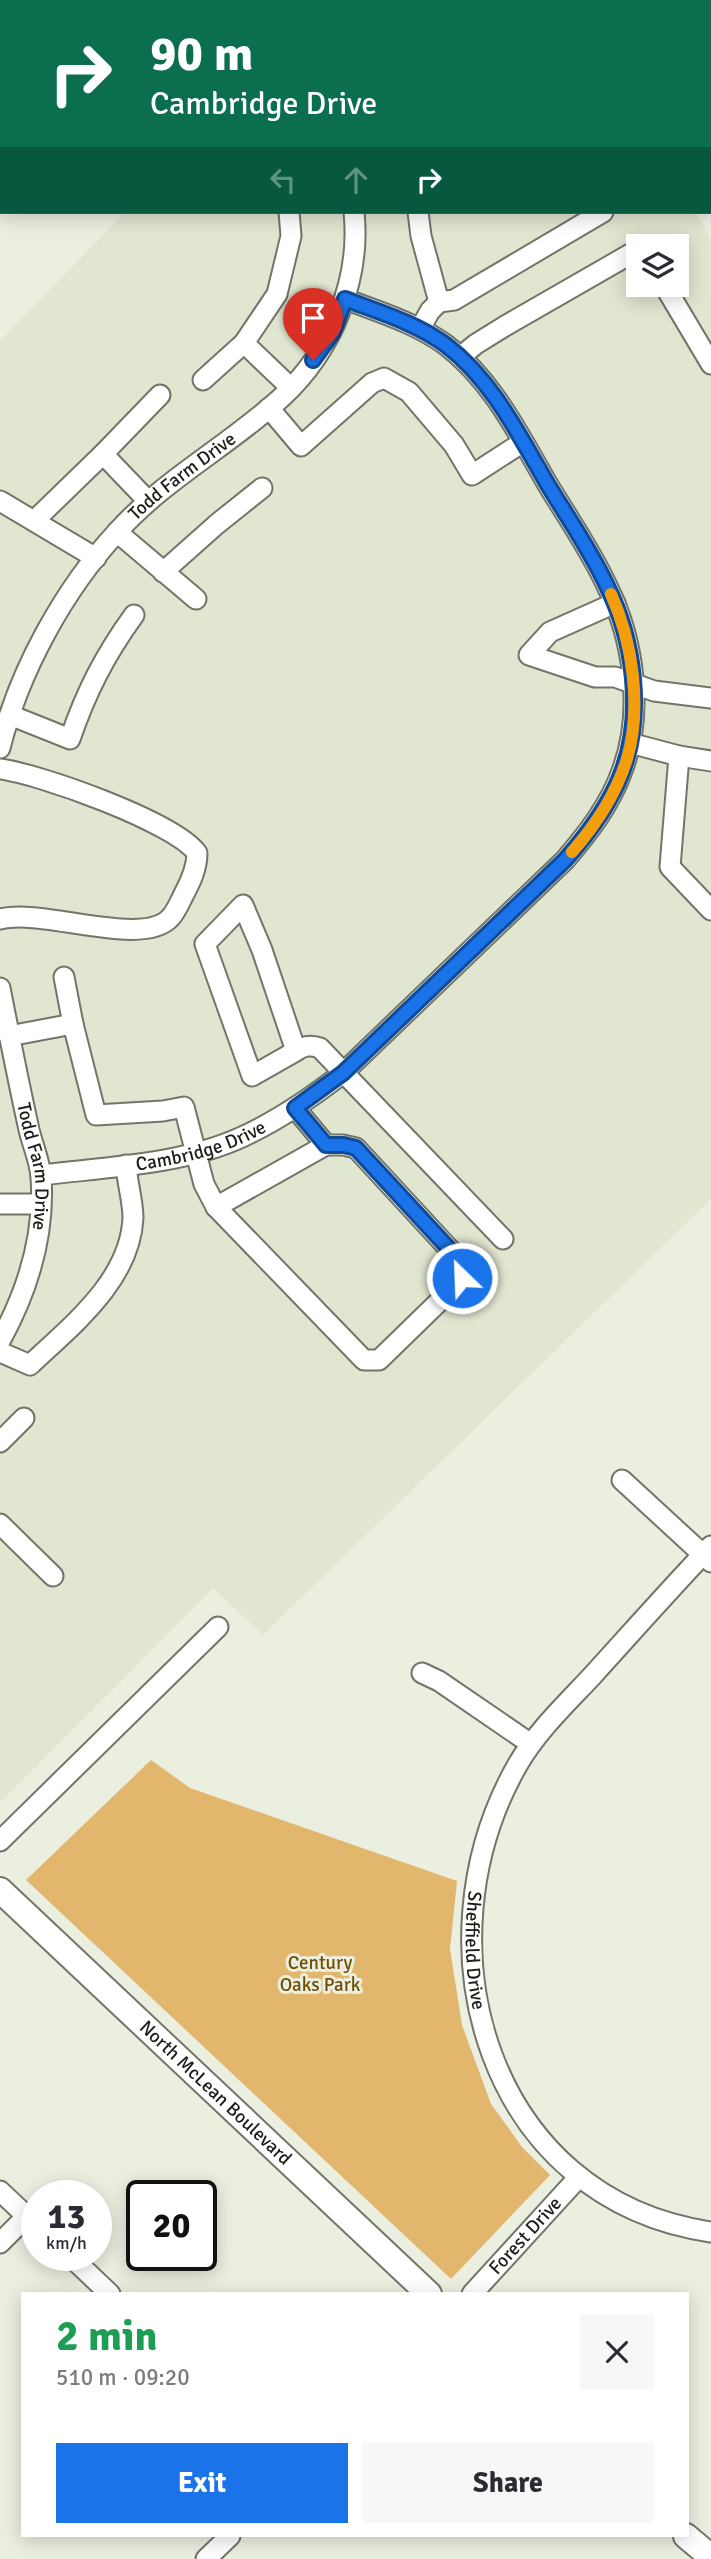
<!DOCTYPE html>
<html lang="en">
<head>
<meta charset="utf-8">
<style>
	:root { --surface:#fff; --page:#f7f7f7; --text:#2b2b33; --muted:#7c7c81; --accent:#1a73e8 }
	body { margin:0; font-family:Signika,sans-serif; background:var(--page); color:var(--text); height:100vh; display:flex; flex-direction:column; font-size:26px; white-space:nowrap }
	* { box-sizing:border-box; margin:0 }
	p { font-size:23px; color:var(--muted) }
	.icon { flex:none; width:38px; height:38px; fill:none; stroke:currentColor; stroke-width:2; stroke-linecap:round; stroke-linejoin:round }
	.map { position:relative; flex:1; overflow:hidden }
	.panel { position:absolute; left:21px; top:2292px; width:668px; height:245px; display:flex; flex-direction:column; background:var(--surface); border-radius:0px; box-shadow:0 4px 18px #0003 }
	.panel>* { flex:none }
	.banner { position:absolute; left:0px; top:0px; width:712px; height:214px; box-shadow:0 4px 18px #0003; background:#0b6e4f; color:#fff; overflow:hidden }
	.buttons { position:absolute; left:626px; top:234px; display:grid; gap:14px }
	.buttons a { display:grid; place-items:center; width:63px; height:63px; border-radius:0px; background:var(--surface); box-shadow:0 4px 18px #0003; font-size:35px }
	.speed { position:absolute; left:21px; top:2180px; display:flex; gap:14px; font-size:35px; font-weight:700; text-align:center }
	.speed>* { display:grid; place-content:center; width:91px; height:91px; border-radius:50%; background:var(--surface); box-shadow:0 4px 18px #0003; line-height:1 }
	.speed small { font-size:18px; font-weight:400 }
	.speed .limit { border:4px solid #111; border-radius:10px; background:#fff; color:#111 }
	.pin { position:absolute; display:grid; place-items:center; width:60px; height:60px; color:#fff; margin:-72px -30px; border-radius:50% 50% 50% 0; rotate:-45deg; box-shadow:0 0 7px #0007 }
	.pin .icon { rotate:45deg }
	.me { position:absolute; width:77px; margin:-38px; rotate:336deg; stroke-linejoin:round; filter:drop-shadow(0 0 5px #0008) }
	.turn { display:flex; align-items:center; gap:24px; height:147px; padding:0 35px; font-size:32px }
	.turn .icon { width:91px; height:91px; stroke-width:2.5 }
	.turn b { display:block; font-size:49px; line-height:60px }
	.lanes { display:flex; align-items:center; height:66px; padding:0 35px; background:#0003; justify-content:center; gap:35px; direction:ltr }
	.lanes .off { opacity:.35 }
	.round { display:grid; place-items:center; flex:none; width:74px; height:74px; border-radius:0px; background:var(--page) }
	.summary { display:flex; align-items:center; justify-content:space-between; height:119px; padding:0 35px }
	h1 { font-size:42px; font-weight:700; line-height:52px; color:#1e9e55 }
	.cta { display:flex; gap:14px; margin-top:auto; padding:14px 35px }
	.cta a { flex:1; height:80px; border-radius:0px; background:var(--accent); color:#fff; font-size:28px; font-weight:700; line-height:80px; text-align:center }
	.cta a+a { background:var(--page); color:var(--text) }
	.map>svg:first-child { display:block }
	.built { fill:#e1e6d0; fill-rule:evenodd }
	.park { fill:#e2b66c }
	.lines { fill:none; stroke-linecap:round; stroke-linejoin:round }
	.minor-casing { stroke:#727568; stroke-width:23 }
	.major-casing { stroke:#727568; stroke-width:28 }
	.minor { stroke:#fff; stroke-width:19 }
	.major { stroke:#fff; stroke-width:24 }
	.route-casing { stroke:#114b97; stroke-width:18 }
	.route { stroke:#1a73e8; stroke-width:12 }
	.slow { stroke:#f59e0b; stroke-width:12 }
	.labels { text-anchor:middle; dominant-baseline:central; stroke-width:6; stroke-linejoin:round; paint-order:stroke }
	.street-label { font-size:19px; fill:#1b1d17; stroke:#ebefe0 }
	.park-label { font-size:19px; fill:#714e03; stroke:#ebefe0 }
</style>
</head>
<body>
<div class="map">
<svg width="711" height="2559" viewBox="0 0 711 2559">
	<rect width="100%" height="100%" fill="#ebefe0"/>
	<path class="built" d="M175,0H573L574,2H176Z
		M125,212H695L711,240V1199L263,1635L213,1588L0,1803V341ZM639,247H677V285H639Z"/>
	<path class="park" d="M151,1760L190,1788L457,1881L450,1949L462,2025L491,2104L522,2147L550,2175L451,2279L26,1880Z"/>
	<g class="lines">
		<g class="minor-casing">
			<g id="minor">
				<path d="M210,0L212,2"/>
				<path d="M294,0L296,2"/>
				<path d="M381,2L389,0"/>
				<path d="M289,212L291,236L277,294L244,343L291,388"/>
				<path d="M418,212L421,236L439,302L430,311L420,329"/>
				<path d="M664,285L711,364"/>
				<path d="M439,302L454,300L603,212"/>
				<path d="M460,357L476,344L505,326L639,249"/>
				<path d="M203,380L244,343"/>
				<path d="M269,408L301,446L372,383L384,378L409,392L454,445L472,475L523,442"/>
				<path d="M103,454L160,395"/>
				<path d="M0,501L96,558"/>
				<path d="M34,521L103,454L148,501"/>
				<path d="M117,532L196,599"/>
				<path d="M163,572L217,524L262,488"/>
				<path d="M615,603L550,632L529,655L595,677H615L654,691L711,698"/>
				<path d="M10,715L70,739C86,692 105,655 134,615"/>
				<path d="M630,743L679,756L711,761"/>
				<path id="s1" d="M0,748C19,671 64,589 118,531C166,478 230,445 282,397C332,351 361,280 354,212"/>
				<path d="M679,756L670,867L711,910"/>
				<path d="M0,769C40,774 174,822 197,853C197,868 191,881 184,894C180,902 176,912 170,918C142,948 43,908 0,919"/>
				<path d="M64,977L73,1024L96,1115L163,1111L184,1107L204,1184L216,1207L364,1360H379L452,1289L462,1277L464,1265L356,1148L343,1145H326L295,1108"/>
				<path id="s2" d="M0,988C9,1034 18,1080 28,1125C31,1142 40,1160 41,1177C45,1235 27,1292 0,1341"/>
				<path d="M9,1036L73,1024"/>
				<path d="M296,1051L262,950L243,905L205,944L252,1076L296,1051C304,1045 311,1045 320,1048L503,1239"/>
				<path id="s3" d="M41,1175C107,1167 181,1165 242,1137C279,1120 311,1098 343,1073L565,860C588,833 610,805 622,771C644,713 634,640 607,586C591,551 568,518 548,485C519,435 493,381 446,345C416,323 379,312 345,299"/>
				<path d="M0,1204H40"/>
				<path d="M216,1207L326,1145"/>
				<path d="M0,1352L30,1365C71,1326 130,1281 133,1218C133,1201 127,1182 126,1165"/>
				<path d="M0,1442L24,1418"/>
				<path d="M622,1480L711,1562"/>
				<path d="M0,1524L53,1576"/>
				<path id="s4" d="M711,1546C671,1588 632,1632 593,1675C567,1703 537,1731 518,1764C414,1945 488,2200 711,2232"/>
				<path d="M422,1673L439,1681L531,1744"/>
				<path d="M0,1841L218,1627"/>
				<path d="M0,2191L37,2226"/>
				<path d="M0,2243L27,2216"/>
				<path d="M70,2256L110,2294"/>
				<path id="s5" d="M472,2294L578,2178"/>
				<path d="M206,2559L230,2536"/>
			</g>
		</g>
		<g class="major-casing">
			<g id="major">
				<path id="s6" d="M0,1890L429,2294"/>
				<path d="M686,2536L711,2557"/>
			</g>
		</g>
		<use href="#minor" class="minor"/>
		<use href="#major" class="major"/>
	</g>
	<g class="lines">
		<g class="route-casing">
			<path id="route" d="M313,360L333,332L345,299C379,312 416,323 446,345C493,381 519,435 548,485C568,518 591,551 607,586C634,640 644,714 622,772C610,805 588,834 565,860L343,1073L295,1108L326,1145H344L356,1148L464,1265L462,1278"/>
		</g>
		<use href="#route" class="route"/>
		<path class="slow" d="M572,852C595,826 616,794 627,759C642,708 633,643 611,594"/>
	</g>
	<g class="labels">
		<g class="street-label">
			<text stroke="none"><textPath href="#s1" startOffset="334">Todd Farm Drive</textPath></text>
			<text stroke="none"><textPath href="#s3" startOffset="163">Cambridge Drive</textPath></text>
			<text stroke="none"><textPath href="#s2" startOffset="182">Todd Farm Drive</textPath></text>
			<text stroke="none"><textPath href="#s4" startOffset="486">Sheffield Drive</textPath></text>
			<text stroke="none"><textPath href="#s6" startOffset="296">North McLean Boulevard</textPath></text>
			<text stroke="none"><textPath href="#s5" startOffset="79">Forest Drive</textPath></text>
		</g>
		<g class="park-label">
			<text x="320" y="1963">Century<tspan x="320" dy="22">Oaks Park</tspan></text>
		</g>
	</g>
</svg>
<div class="buttons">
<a><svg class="icon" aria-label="layers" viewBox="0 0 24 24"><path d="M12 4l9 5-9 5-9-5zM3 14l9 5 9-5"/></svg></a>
</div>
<div class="speed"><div>13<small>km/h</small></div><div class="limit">20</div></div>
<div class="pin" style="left:313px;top:360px;background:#d93025"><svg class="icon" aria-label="arrive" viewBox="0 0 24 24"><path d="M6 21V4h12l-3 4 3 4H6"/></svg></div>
<svg class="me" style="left:462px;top:1278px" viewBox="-20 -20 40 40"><circle r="17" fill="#1a73e8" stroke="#fff" stroke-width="3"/><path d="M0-11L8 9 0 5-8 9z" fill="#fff"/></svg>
<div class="banner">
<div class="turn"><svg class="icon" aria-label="right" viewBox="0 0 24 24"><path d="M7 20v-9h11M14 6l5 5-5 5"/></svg><div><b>90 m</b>Cambridge Drive</div></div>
<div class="lanes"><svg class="icon off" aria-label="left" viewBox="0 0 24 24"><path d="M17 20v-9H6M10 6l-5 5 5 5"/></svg><svg class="icon off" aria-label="ahead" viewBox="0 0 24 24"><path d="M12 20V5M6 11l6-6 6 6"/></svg><svg class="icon" aria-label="right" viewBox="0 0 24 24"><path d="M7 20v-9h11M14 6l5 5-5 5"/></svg></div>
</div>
<section class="panel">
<div class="summary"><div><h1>2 min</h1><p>510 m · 09:20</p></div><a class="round"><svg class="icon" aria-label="close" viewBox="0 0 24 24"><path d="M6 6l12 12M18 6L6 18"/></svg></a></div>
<div class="cta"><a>Exit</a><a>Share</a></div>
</section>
</div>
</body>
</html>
